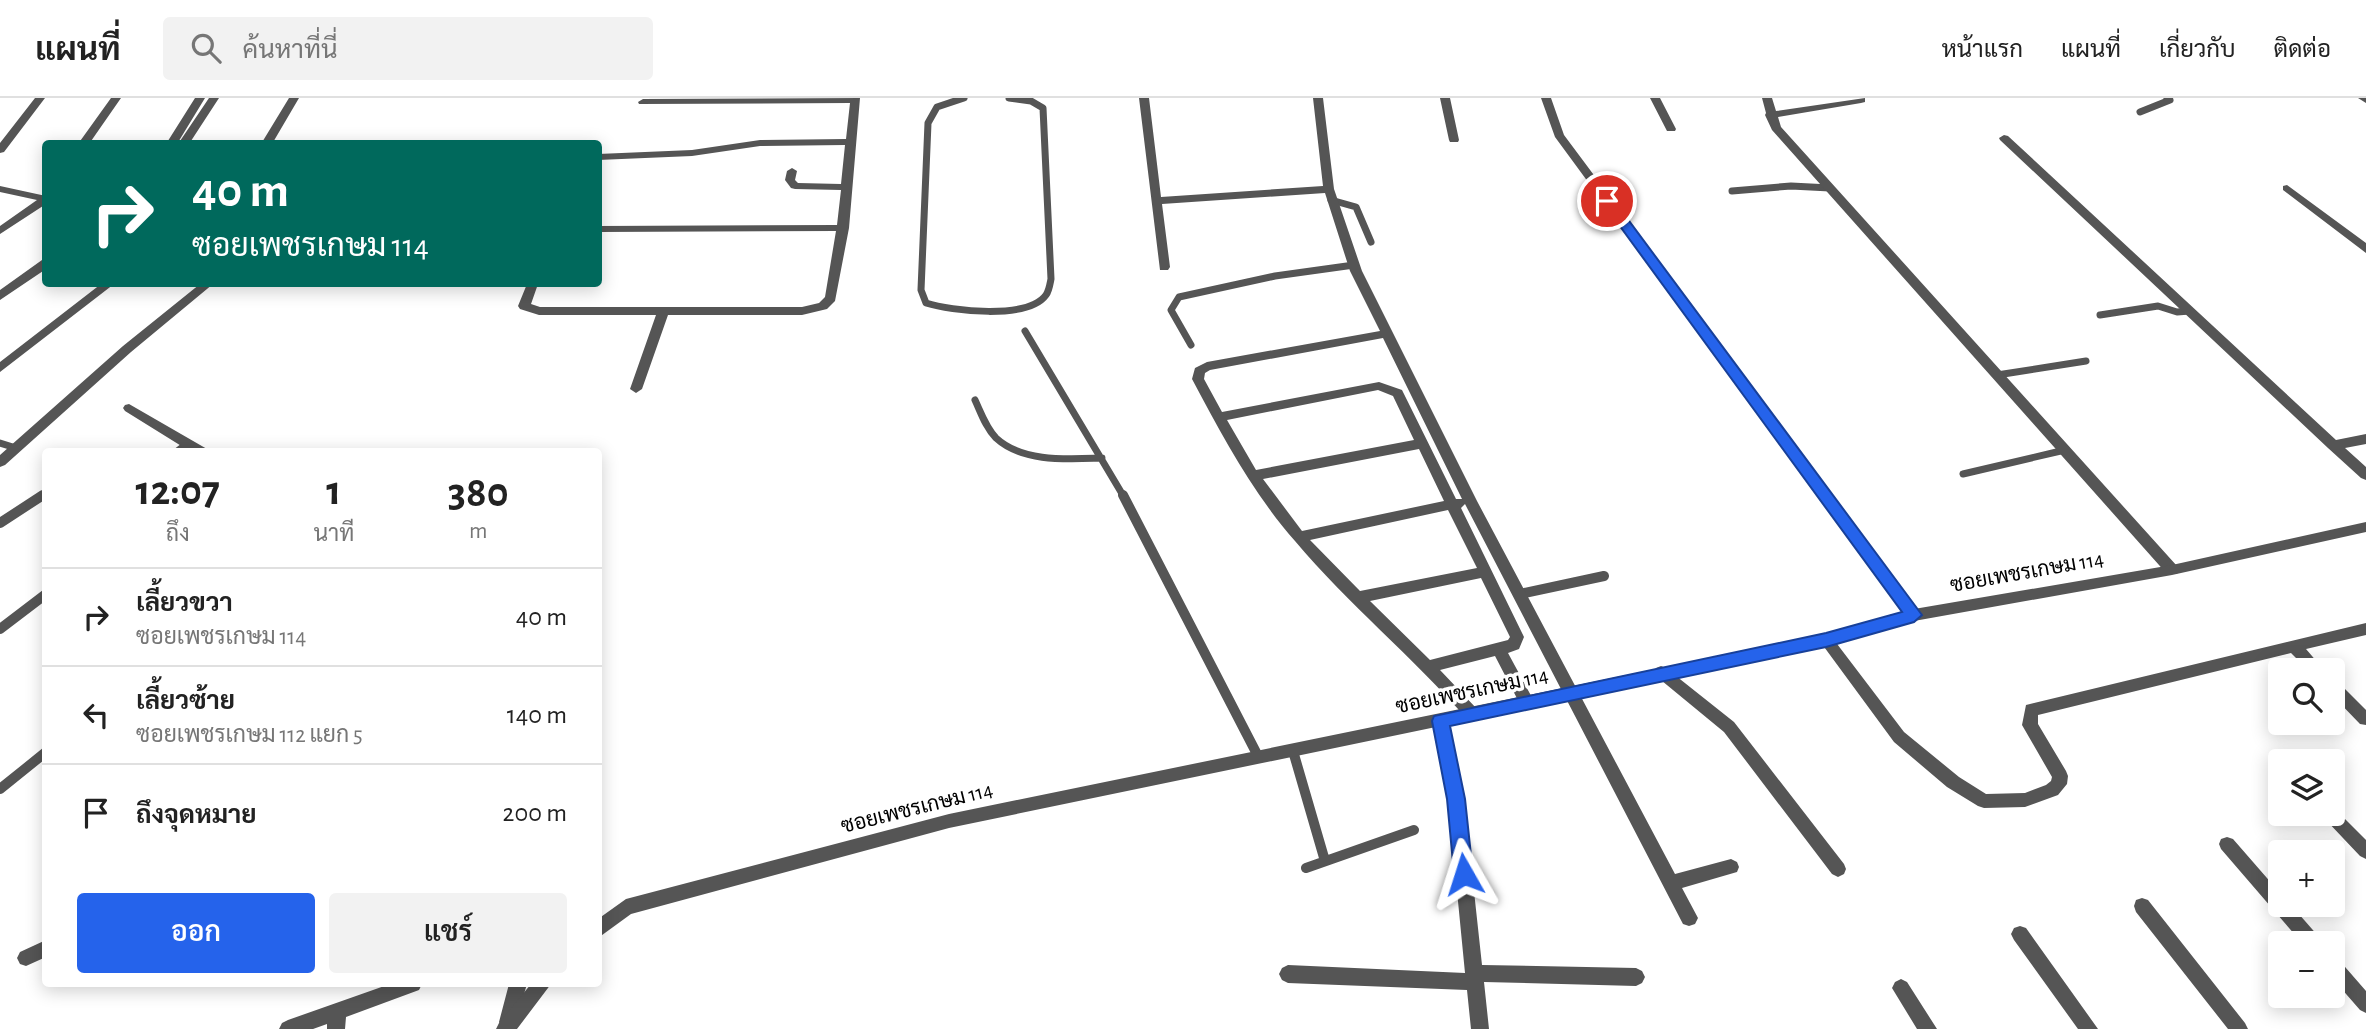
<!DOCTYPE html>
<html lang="th">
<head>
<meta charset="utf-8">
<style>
	:root { --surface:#fff; --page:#f2f2f2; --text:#222; --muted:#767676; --line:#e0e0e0; --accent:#2563eb }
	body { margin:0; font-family:"Alegreya Sans",Sarabun,sans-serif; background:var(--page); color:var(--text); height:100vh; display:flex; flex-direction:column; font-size:26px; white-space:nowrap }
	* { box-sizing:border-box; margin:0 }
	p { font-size:23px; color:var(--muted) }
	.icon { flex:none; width:38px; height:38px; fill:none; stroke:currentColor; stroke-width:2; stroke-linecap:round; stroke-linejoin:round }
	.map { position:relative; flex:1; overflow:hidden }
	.details { position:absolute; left:42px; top:350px; width:560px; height:539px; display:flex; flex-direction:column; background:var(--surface); border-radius:7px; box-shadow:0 4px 18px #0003 }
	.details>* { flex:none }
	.hud { position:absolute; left:42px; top:42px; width:560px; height:147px; border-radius:7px; box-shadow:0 4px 18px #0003; background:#00695c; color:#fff; overflow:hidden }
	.controls { position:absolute; left:2268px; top:560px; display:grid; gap:14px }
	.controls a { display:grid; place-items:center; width:77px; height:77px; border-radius:7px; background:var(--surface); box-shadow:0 4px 18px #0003; font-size:35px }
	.pin { position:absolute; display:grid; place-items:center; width:60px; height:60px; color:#fff; margin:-30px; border:4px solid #fff; border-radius:50%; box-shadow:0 2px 7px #0007 }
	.me { position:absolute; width:77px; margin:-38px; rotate:354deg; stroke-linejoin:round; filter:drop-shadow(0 0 5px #0008) }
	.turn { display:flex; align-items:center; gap:24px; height:147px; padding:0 35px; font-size:32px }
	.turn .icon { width:91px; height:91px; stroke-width:2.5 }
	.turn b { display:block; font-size:49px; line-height:60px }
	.eta { display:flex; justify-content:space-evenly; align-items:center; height:119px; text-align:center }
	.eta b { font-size:42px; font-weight:600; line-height:49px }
	.action { display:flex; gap:14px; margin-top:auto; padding:14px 35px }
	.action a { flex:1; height:80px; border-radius:7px; background:var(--accent); color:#fff; font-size:28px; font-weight:600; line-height:80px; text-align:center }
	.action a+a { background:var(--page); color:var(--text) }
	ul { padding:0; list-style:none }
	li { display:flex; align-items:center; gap:21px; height:98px; padding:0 35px; border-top:2px solid var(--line) }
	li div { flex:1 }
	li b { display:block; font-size:26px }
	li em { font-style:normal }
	header { display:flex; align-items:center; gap:42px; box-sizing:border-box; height:98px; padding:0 35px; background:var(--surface); border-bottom:2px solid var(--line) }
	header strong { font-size:33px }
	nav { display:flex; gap:38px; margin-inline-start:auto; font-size:24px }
	.search { width:490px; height:63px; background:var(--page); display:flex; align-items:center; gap:18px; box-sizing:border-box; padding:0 24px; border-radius:7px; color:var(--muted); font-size:26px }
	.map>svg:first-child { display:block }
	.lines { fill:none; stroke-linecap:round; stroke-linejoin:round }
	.service-far1 { stroke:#555; stroke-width:7 }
	.service { stroke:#555; stroke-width:10 }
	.minor { fill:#555; fill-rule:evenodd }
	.tertiary { fill:#555; fill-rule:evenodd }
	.route { fill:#2563eb; stroke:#184099; stroke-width:2 }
	.labels { text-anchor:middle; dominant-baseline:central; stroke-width:7; stroke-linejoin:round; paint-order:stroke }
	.street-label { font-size:21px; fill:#000; stroke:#fff }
</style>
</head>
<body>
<header>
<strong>แผนที่</strong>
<div class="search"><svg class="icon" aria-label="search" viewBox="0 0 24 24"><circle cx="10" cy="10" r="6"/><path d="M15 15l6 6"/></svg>ค้นหาที่นี่</div>
<nav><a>หน้าแรก</a><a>แผนที่</a><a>เกี่ยวกับ</a><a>ติดต่อ</a></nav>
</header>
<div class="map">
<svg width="2366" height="931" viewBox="0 0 2366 931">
	<rect width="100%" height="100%" fill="#fff"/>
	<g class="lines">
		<path class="service-far1" d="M964,0L937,9L928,25L921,192L926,205C951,213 1028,222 1046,197C1049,193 1050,186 1051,181L1043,10L1031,3L1009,0
			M2140,14L2170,2L2167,0
			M1732,93L1791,88L1830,90
			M1331,102L1356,109L1371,144
			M2100,217L2158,208L2177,214L2190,213
			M1025,233L1124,399
			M1191,247L1171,212L1179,199L1275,178L1354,167
			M1997,277L2086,263
			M975,302C981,315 986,330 996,340C1023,365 1069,361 1102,360
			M0,345L16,350
			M176,354L188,345
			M1963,376L2065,352
			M41,399L46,395"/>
		<path class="service" d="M1123,397L1259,660
			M0,425L43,397
			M1520,496L1604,478
			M0,531L46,496
			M1293,653L1325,763
			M0,691L46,654
			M1306,770L1414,732"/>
		<path class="minor" d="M35,0H45L4,54L0,55V45Z
			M111,0H121L89,46H78Z
			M195,0H205L177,46H166Z
			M209,0H219L189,46H178Z
			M289,0H299L272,46H261Z
			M860,0L849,130L835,203L827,211L802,217H668L642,291L636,295L630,291L656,217H539L520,211L518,208L527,186H538L531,206L540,209H802L819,205L825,199L836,133L598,134V128L837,127L841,92L795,91L791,90L785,82L787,73L792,70L797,73L795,82L798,85L841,86L845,47L760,48L692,58L598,62V56L692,52L760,42L846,41L850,5L639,6L638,4L643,1Z
			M1139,0H1149L1161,99L1323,88L1313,0H1323L1334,91L1362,173L1477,403L1675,776L1731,761L1737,764L1739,769L1737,774L1682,790L1698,820L1695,826L1689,828L1683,826L1465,406L1461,410L1524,539L1519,551L1508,555L1535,605L1532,610L1527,611L1522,610L1495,558L1440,572L1477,611L1480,616L1477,621L1472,622L1467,621C1413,559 1348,506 1295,443C1252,394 1223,339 1192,281L1195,270L1207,264L1380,233L1350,173L1325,95L1162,106L1170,169L1168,172H1160ZM1383,240L1462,401H1456L1402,292L1379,284L1222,314L1204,281L1205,275L1210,272ZM1378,292L1393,298L1414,342L1256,372L1227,322ZM1419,351L1444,403L1302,433L1263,381ZM1448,412L1477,470L1360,493L1310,442ZM1481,480L1510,539L1508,542L1430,562L1370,503Z
			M1440,0H1450L1459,42L1458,44H1450L1449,42Z
			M1541,0H1551L1564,37L1919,513L1921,517L1919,521H1909L1555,39Z
			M1650,0H1660L1676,31L1675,33H1667Z
			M1762,0H1772L1776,13L1865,0V4L1861,5L1778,19L1781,29L2177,468L2179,472L2177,476H2167L1772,32L1765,17L1766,15Z
			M2358,0H2366V5Z
			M2004,37L2008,38L2336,342L2366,336V346L2345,350L2366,369V382L2361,380L2328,350L2000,42L1999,40Z
			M2287,87L2366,145V155L2283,92V88Z
			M0,88L46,98V106L0,136V128L37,102L0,94Z
			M42,162H46V171L0,202V192Z
			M101,186H114L0,274V264Z
			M200,186H213L131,254L5,367L0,369V357L123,248Z
			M129,306L207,351L208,354H191L125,313L123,310L125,307Z
			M2366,525V537L2306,551L2324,572H2308L2291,555L2038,617V626L2066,673L2068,678L2067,686L2058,697L2025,709L1984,710L1978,708L1947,689L1894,644L1819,542L1821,538H1831L1904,634L1959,679L1986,696L2025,695L2046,687L2051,683L2052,679L2022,627L2026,607Z
			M1661,568L1666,570L1734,624L1844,766L1846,771L1844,776L1838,779L1832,776L1724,634L1656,578L1654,574L1656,570Z
			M2333,582L2338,584L2366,612V627L2360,626L2333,598Z
			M1441,616L1446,618L1449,623L1464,701L1482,867L1636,870L1642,873L1645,879L1642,885L1636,888L1484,884L1489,931H1471L1467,892L1288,885L1282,882L1279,876L1282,870L1288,867L1465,875L1448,701L1433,623L1436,618Z
			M2333,709L2366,742V761L2360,758L2325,721L2323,716H2333Z
			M2227,739L2233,741L2280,795V807H2291L2319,839L2322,845H2302L2221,751L2219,746L2221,741Z
			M2142,800L2148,802L2245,925L2248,931H2228L2136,814L2134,808L2136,802Z
			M2020,828L2026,830L2098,931H2078L2014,842L2011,836L2014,830Z
			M46,842V859L26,868L20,866L17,860L20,854Z
			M2333,860L2339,862L2366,893V915L2360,912L2333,881Z
			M1901,881L1907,884L1937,931H1917L1892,890L1895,884Z
			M390,886H422L419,892L346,919L345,931H327V926L313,931H279L282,925L288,922Z
			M509,886H527L514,930L503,931L499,924Z"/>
		<path class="tertiary" d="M2366,424V434L2172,477L1914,523L1826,548L949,730L631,816L598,840V821L626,801L949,716L1826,536L1914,511L2172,467Z
			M531,886H551L517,931H496L499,925Z"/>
	</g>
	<path class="route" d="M1607,99L1612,100L1922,517L1914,524L1826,549L1450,628L1465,701L1473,776L1470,782L1464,785L1457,782L1454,776L1447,701L1432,623L1434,618L1826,535L1902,514L1603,105V100Z"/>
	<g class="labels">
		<g class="street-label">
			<text transform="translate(2027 474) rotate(-10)">ซอยเพชรเกษม 114</text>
			<text transform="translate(1472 593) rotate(-12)">ซอยเพชรเกษม 114</text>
			<text transform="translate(917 710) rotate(-14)">ซอยเพชรเกษม 114</text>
		</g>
	</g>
</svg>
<div class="controls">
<a><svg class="icon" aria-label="search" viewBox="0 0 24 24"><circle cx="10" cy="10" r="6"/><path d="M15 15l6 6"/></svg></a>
<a><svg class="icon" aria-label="layers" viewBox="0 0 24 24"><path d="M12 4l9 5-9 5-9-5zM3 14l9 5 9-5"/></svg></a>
<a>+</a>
<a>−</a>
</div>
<div class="pin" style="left:1607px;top:103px;background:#d93025"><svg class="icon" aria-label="arrive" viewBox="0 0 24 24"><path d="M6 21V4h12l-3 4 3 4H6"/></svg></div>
<svg class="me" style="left:1464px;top:776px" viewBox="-20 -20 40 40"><path d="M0-17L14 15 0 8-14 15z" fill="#2563eb" stroke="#fff" stroke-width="4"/></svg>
<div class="hud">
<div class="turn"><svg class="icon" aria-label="right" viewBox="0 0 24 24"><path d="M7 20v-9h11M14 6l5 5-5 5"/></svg><div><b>40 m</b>ซอยเพชรเกษม 114</div></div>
</div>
<section class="details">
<div class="eta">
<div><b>12:07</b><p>ถึง</p></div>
<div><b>1</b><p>นาที</p></div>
<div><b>380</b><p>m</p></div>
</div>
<ul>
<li><svg class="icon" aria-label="right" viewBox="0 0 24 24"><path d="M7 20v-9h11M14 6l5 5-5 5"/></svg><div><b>เลี้ยวขวา</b><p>ซอยเพชรเกษม 114</p></div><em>40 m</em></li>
<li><svg class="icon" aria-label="left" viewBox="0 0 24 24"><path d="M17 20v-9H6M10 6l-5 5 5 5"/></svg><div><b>เลี้ยวซ้าย</b><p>ซอยเพชรเกษม 112 แยก 5</p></div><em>140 m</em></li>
<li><svg class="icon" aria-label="arrive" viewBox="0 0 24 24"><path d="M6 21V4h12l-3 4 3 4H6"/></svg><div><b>ถึงจุดหมาย</b></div><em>200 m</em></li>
</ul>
<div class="action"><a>ออก</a><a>แชร์</a></div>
</section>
</div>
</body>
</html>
